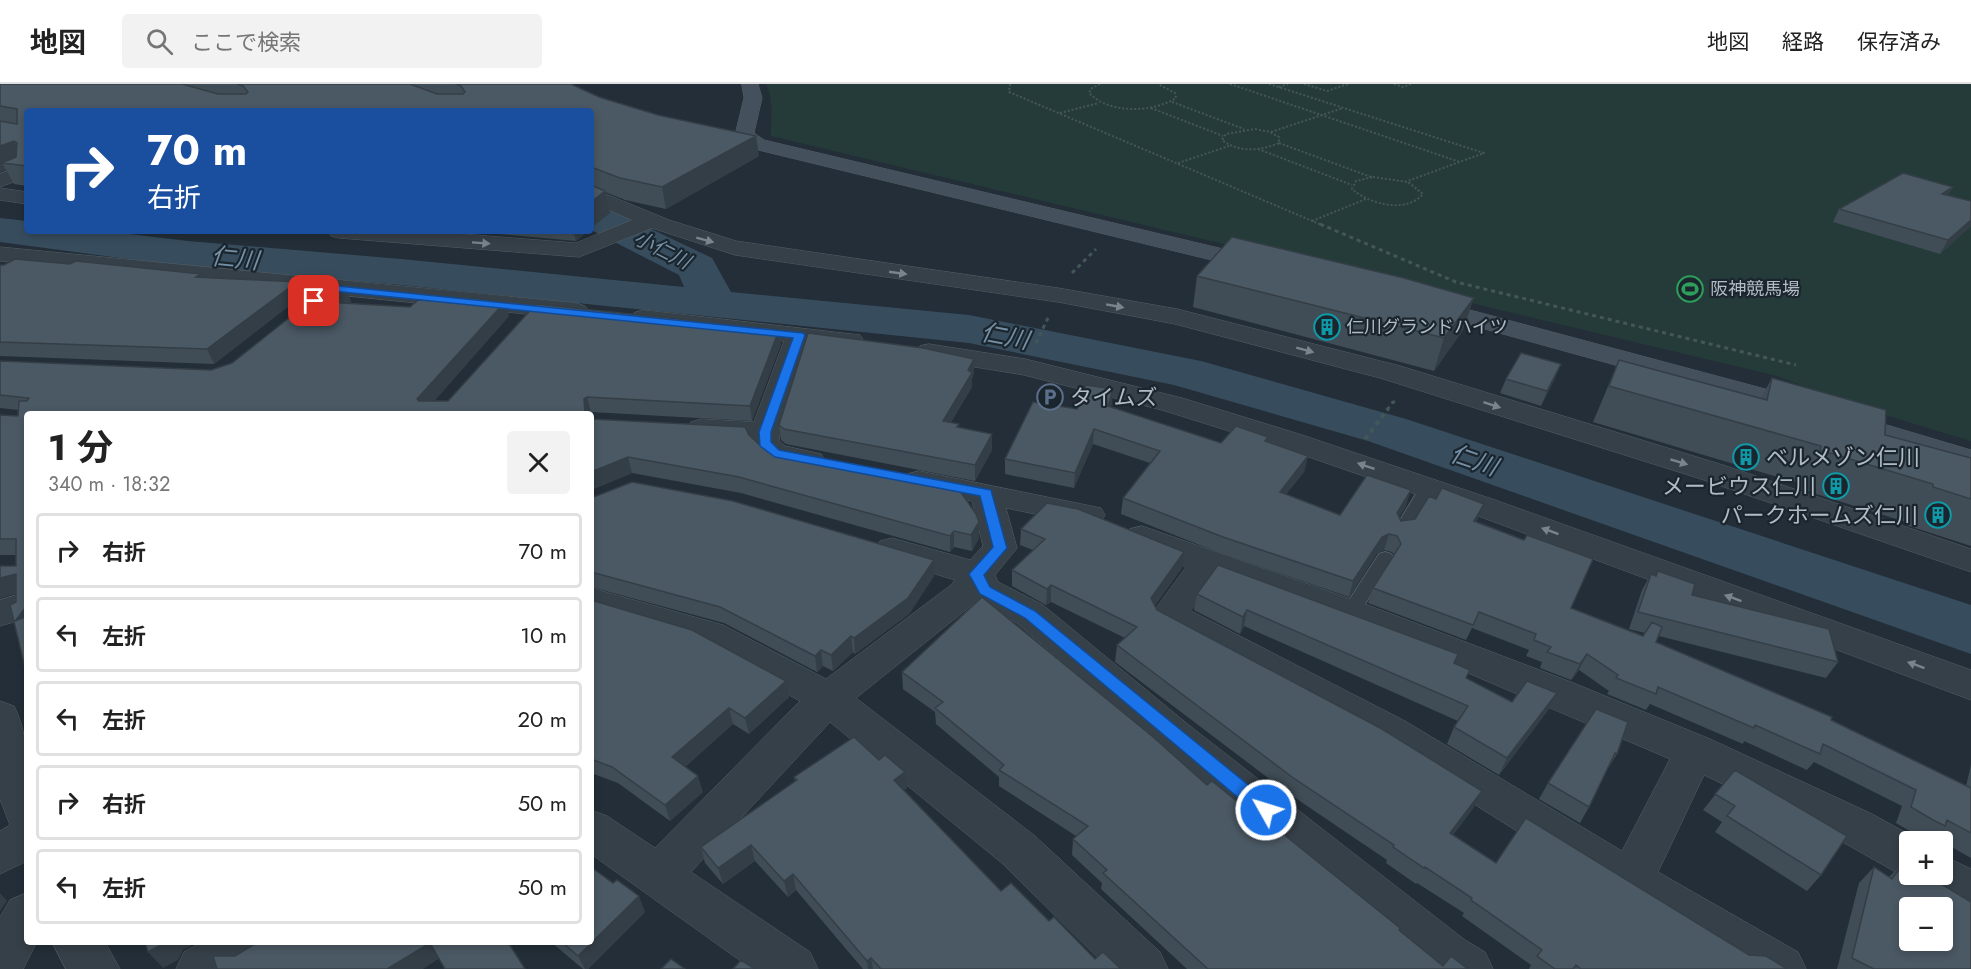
<!DOCTYPE html>
<html lang="ja">
<head>
<meta charset="utf-8">
<style>
	:root { --surface:#fff; --page:#f2f2f2; --text:#222; --muted:#767676; --line:#e0e0e0 }
	body { margin:0; font-family:Jost,"Noto Sans JP",sans-serif; background:var(--page); color:var(--text); height:100vh; display:flex; flex-direction:column; font-size:22px; white-space:nowrap }
	* { box-sizing:border-box; margin:0 }
	p { font-size:20px; color:var(--muted) }
	.icon { flex:none; width:33px; height:33px; fill:none; stroke:currentColor; stroke-width:2; stroke-linecap:round; stroke-linejoin:round }
	.map { position:relative; flex:1; overflow:hidden }
	.sheet { position:absolute; left:24px; top:327px; width:570px; height:534px; display:flex; flex-direction:column; background:var(--surface); border-radius:6px; box-shadow:0 3px 9px #0003 }
	.sheet>* { flex:none }
	.top-card { position:absolute; left:24px; top:24px; width:570px; height:126px; border-radius:6px; box-shadow:0 3px 9px #0003; background:#1a4fa0; color:#fff; overflow:hidden }
	.controls { position:absolute; left:1899px; top:747px; display:grid; gap:12px }
	.controls a { display:grid; place-items:center; width:54px; height:54px; border-radius:6px; background:var(--surface); box-shadow:0 3px 9px #0003; font-size:30px }
	.pin { position:absolute; display:grid; place-items:center; width:51px; height:51px; color:#fff; margin:-26px; border-radius:12px; box-shadow:0 3px 9px #0006 }
	.me { position:absolute; width:66px; margin:-33px; rotate:309deg; stroke-linejoin:round; filter:drop-shadow(0 0 4px #0008) }
	.turn { display:flex; align-items:center; gap:21px; height:126px; padding:0 24px; font-size:27px }
	.turn .icon { width:78px; height:78px; stroke-width:2.5 }
	.turn b { display:block; font-size:42px; line-height:51px }
	.round { display:grid; place-items:center; flex:none; width:63px; height:63px; border-radius:6px; background:var(--page) }
	.summary { display:flex; align-items:center; justify-content:space-between; height:102px; padding:0 24px }
	h1 { font-size:36px; font-weight:700; line-height:45px }
	ul { padding:0; list-style:none }
	li { display:flex; align-items:center; gap:18px; height:75px; margin:0 12px 9px; padding:0 12px; border:3px solid var(--line); border-radius:6px }
	li div { flex:1 }
	li b { display:block; font-size:22px }
	li em { font-style:normal }
	header { display:flex; align-items:center; gap:36px; box-sizing:border-box; height:84px; padding:0 30px; background:var(--surface); border-bottom:2px solid var(--line) }
	header strong { font-size:28px }
	nav { display:flex; gap:33px; margin-inline-start:auto; font-size:21px }
	.search { width:420px; height:54px; background:var(--page); display:flex; align-items:center; gap:15px; box-sizing:border-box; padding:0 21px; border-radius:6px; color:var(--muted); font-size:22px }
	.map>svg:first-child { display:block }
	.green { fill:#253b3a }
	.lines { fill:none; stroke-linecap:round; stroke-linejoin:round }
	.river { fill:#374d5e; fill-rule:evenodd }
	.lane-casing { stroke:#545e66; stroke-width:2 }
	.street-casing { stroke:#545e66; stroke-width:1 }
	.secondary-casing { stroke:#545e66; stroke-width:1 }
	.path-far2 { stroke:#445757; stroke-width:2; stroke-dasharray:2 2; stroke-linecap:butt }
	.path-far1 { stroke:#445757; stroke-width:3; stroke-dasharray:4 4; stroke-linecap:butt }
	.path { stroke:#445757; stroke-width:4; stroke-dasharray:4.5 4.5; stroke-linecap:butt }
	.lane { fill:#364048; fill-rule:evenodd }
	.street { fill:#364048; fill-rule:evenodd }
	.secondary { fill:#44505b; fill-rule:evenodd }
	.wall { fill:#404d56 }
	.shaded-wall { fill:#343e46 }
	.building { fill:#4b5964; stroke:#343e46; stroke-width:1.5; fill-rule:evenodd }
	.oneway { fill:#7a848d }
	.route { fill:#1a73e8; stroke:#114b97; stroke-width:1.5 }
	.labels { text-anchor:middle; dominant-baseline:central; stroke-width:4.5; stroke-linejoin:round; paint-order:stroke }
	.far-poi-label { font-size:18px; fill:#b1bbc5; stroke:#1b252d; text-anchor:start }
	.far-water-label { font-size:20px; font-style:italic; fill:#7390a7; stroke:#1b252d }
	.poi-label { font-size:22px; fill:#b1bbc5; stroke:#1b252d; text-anchor:start }
	.water-label { font-size:24px; font-style:italic; fill:#7390a7; stroke:#1b252d }
</style>
</head>
<body>
<header>
<strong>地図</strong>
<div class="search"><svg class="icon" aria-label="search" viewBox="0 0 24 24"><circle cx="10" cy="10" r="6"/><path d="M15 15l6 6"/></svg>ここで検索</div>
<nav><a>地図</a><a>経路</a><a>保存済み</a></nav>
</header>
<div class="map">
<svg width="1971" height="885" viewBox="0 0 1971 885">
	<rect width="100%" height="100%" fill="#232e38"/>
	<path class="green" d="M766,0H1971V357L1862,324L1777,292L771,52C770,33 775,18 766,0Z"/>
	<g class="lines">
		<path class="river" d="M591,119L605,123L712,174L731,208L969,231L1201,277L1406,335L1971,521V570L1368,357L1174,301L969,259L401,201L188,183L0,158V134L27,137V147H104L188,157L401,175L684,203L679,191L591,146Z"/>
		<g class="lane-casing">
			<path id="lane" d="M1428,398L1436,403L1410,446L1408,450H1396L1394,446L1422,400Z
				M1385,468L1391,470L1394,474L1356,534L1350,535L1344,534L1341,529L1344,524L1379,470Z"/>
		</g>
		<g class="street-casing">
			<path id="street" d="M27,80V93L0,103V90Z
				M0,104L27,108V120L0,116Z
				M591,104L669,136L736,157L1058,204L1177,225L1400,282L1723,381L1971,465V488L1701,395L1380,294L1175,240L1058,218L735,171L652,144L579,173L339,154L331,152L328,147H424L576,159L632,136L591,118Z
				M0,163L576,219L585,222L589,227L585,232L576,235L0,177Z
				M643,226L860,251L864,257L860,263L851,265L809,260L780,348L779,357L785,362L821,370L825,376L821,382C802,387 753,379 749,356L691,350L686,344L691,338L701,335L754,338L784,257L634,239L630,234L634,229Z
				M929,260L1025,275L1182,314L1302,351L1495,416L1971,586V616L1473,430L1280,363L1162,326L1024,291L920,274L916,268L920,262Z
				M919,387L1101,424L1105,431L1101,438L1089,441L1006,424L1017,464L995,491L998,498L1043,521L1190,642L1465,856L1485,868L1493,885H1427L1162,664L1017,539L977,517L856,614L1035,752L1160,868L1168,885H1109L1003,780L830,638L691,788L810,868L818,885H752L591,770V726L607,732L655,764L800,617L697,560L591,528V504L723,541L826,595L951,501L955,496L880,473L875,465L880,457L892,454L970,476L983,462L972,417L908,404L903,397L908,390Z
				M1142,442L1365,520L1571,598L1710,655L1870,729L1923,758H1910V790H1942V771L1971,785V831L1955,825L1922,804L1916,791L1910,793L1894,787L1839,756L1704,691L1658,788L1798,868L1806,885H1736L1377,659L1156,540L1151,531L1186,483L1130,461L1125,453L1130,445ZM1215,493L1442,578L1670,675L1622,767L1405,637L1191,527Z
				M27,508V534L0,542V516Z
				M0,617L14,622C35,662 27,731 27,777L0,790V747L10,741L0,715Z
				M27,809V858H37L23,885H0V833L10,816Z
				M52,858H105L120,885H66Z
				M203,858H274L267,874L248,885H176L184,868Z"/>
		</g>
		<g class="secondary-casing">
			<path id="secondary" d="M742,0H758L762,14L754,49L764,56L1261,174L1269,176L1273,181L1269,186L1261,188L750,64L735,51L744,14Z
				M1425,214L1769,306L1971,366V385L1749,318L1416,226L1413,221L1416,216Z"/>
		</g>
		<path class="path-far2" d="M1010,0L1009,8L1324,142
			M1100,0L1092,4L1089,9C1109,30 1152,29 1176,14L1175,9L1158,0
			M1230,0L1460,78
			M1269,0L1484,69L1405,98
			M1304,0L1327,7L1348,0
			M1394,0L1403,3L1411,0
			M1279,3L1288,0
			M1172,18L1244,45
			M1151,24L1223,52
			M1060,29L1099,19
			M1255,45L1270,48L1279,53V59C1260,67 1239,69 1222,56L1226,50Z
			M1271,48L1343,24
			M1279,59L1371,93
			M1258,65L1352,101
			M1178,79L1229,62
			M1373,93L1408,98L1423,110C1406,130 1369,120 1352,105L1356,97Z
			M1312,137L1366,115"/>
		<path class="path-far1" d="M1320,140L1456,198L1796,281
			M1072,189L1096,165
			M1036,259L1048,234
			M1387,326L1393,318H1396"/>
		<path class="path" d="M1365,355L1388,325"/>
		<use href="#lane" class="lane"/>
		<use href="#street" class="street"/>
		<use href="#secondary" class="secondary"/>
	</g>
	<path class="wall" d="M0,0H571L599,13L759,72L666,125L625,116L605,108L610,129L591,144V27H27V102L14,100L6,86L0,88Z
		M1953,103L1948,111L1971,117V142L1940,170L1833,138L1839,125Z
		M465,147H588L576,157Z
		M0,181L203,193L297,198L303,211L214,280L0,272Z
		M1197,192L1463,246L1434,287L1193,223Z
		M345,204L351,218L349,220L509,232L434,317H448L689,239L781,260L752,337L591,328L589,330H27L16,518V509L0,514V482H16V471H0V331L18,332V326L0,324V277L211,286L232,279Z
		M1619,276L1761,314L1772,294L1885,351L1971,374V462L1906,441V438L1797,404L1798,399L1593,338Z
		M974,289L972,294V303L951,338L959,344L992,350V366L975,397L786,360L781,356L779,341Z
		M1555,294L1541,322L1500,309L1506,295Z
		M1113,305L1111,323L1221,359L1267,358L1308,372L1304,388L1286,410L1340,431L1406,422L1399,433L1401,437L1415,435L1436,415L1484,420L1476,438L1571,524L1643,552L1645,549L1629,545L1642,506L1651,490L1655,492L1658,487L1692,511L1838,578L1826,594L1659,552L1656,558L1831,636L1966,702L1971,681V774L1934,753L1930,758H1928L1918,752L1896,739L1902,722L1814,678L1807,686L1744,657L1743,660L1650,620L1646,626L1607,610L1609,607L1579,586L1571,596L1540,584L1542,578L1526,572L1529,566L1472,544L1466,556L1368,519L1373,504L1394,471L1392,468L1384,466L1377,469L1349,513L1220,469L1121,430L1123,414L1150,379L1093,360L1074,404L1005,390V375L1077,325Z
		M591,335L749,351L761,362L963,403V411L979,454L972,467L954,463L950,468L741,409L632,389L591,406Z
		M591,414L934,492L909,530L855,570L853,568L833,587L823,582L817,588L724,539L591,503Z
		M1021,445L1182,484L1155,521L1157,526L1474,723L1453,751L1496,779L1787,885H1529L1531,881L1462,832L1464,829L1417,799L1416,800L1386,779L1387,776L1288,709L1115,578L1117,561L1125,554L1051,518L1046,521L1012,502V486L1033,466L1020,461Z
		M1197,510L1454,579L1466,594L1512,618L1557,609L1549,625L1499,691L1447,660L1454,643L1458,637L1244,542L1240,550L1194,526Z
		M591,516L789,613L749,650L733,640L685,683L703,708L670,737L618,699L591,689Z
		M902,588L1207,701L1399,846L1443,882L1468,885H1187L1101,805L1102,799L1072,771L1073,755L1076,752L999,702V693L936,640L935,628L903,605Z
		M1596,625L1617,670L1607,686L1589,723L1580,739L1539,715L1548,699Z
		M879,676L905,688L907,704L904,706L1001,807L1049,837L1095,875L1121,885H863L796,806L788,813L755,777L723,800L705,779L701,763L795,697L794,693Z
		M1735,686L1821,791L1807,807L1715,748L1722,738L1703,726Z
		M1904,778L1971,885H1837L1859,799L1874,783L1889,793Z
		M645,828L588,885H583L551,858H591Z"/>
	<path class="shaded-wall" d="M756,52L759,72L666,125L662,103Z
		M14,57L26,78L2,79L6,86L0,88V62Z
		M1953,103L1945,116L1942,110Z
		M605,107L610,129L591,144V118Z
		M1971,136V142L1940,170L1948,156Z
		M573,147H588L576,157Z
		M297,198L303,211L214,280L207,265Z
		M345,204L351,218L334,232L327,218Z
		M1474,214L1463,246L1434,287L1444,254Z
		M505,218L509,232L423,330L417,315Z
		M779,246L781,260L752,337L750,322Z
		M974,275V289L972,294V303L943,352V337L968,286Z
		M1561,280L1555,294L1541,322L1547,307Z
		M1113,305L1112,319L1106,337L1108,322Z
		M587,313L591,328L589,330H585L584,315Z
		M1094,345L1093,360L1074,404L1075,389Z
		M992,350V366L975,397V381Z
		M1308,372L1304,388L1276,423L1280,408Z
		M628,373L632,389L591,406V388Z
		M1411,406L1406,422L1392,445L1397,429Z
		M1484,420L1478,435L1468,453L1474,437Z
		M979,438V454L972,467L971,451Z
		M954,447V463L950,468V452Z
		M1389,450L1384,466L1377,469L1349,513L1353,497L1382,453Z
		M1184,468L1182,484L1149,530L1151,514Z
		M934,476V492L909,530L855,570L854,554Z
		M16,490L27,507L0,514V494Z
		M1051,501V518L1046,521L1047,505Z
		M27,522V551L15,537Z
		M1247,526L1244,542L1240,550L1243,533Z
		M851,552L853,568L833,587L831,571Z
		M821,566L823,582L817,588L815,572Z
		M1587,570L1579,586L1571,596L1580,580Z
		M786,597L789,613L749,650L745,634Z
		M1557,609L1549,625L1499,691L1507,674Z
		M729,624L733,640L677,690L672,673Z
		M905,688L907,704L896,712L894,696Z
		M698,692L703,708L670,737L665,721Z
		M1482,707L1474,723L1442,765L1450,749Z
		M751,761L755,777L723,800L718,784Z
		M793,790L796,806L788,813L784,797Z
		M0,809L7,817L0,827Z
		M639,812L645,828L588,885H585L578,872Z
		M164,858H198L183,866L178,876L163,884L148,868Z
		M430,859L440,874L423,885H387Z
		M871,874L873,885H868L867,877Z"/>
	<path class="building" d="M0,0H182L218,10H246L248,8L243,2L237,0H410L437,10H463L465,8L461,2L456,0H571L599,13L658,31L756,52L662,103L620,94L591,83V27H27V82L2,79L16,73L17,59L14,57L0,62V37L17,40V25L0,22Z
		M1903,89L1953,103L1942,110L1971,117V136L1948,156L1839,125Z
		M591,101L605,107L591,118Z
		M1232,153L1404,194L1474,214L1444,254L1197,192Z
		M15,175L70,180L76,177L201,190L196,193L297,198L207,265L0,258V181H4Z
		M328,203L345,204L327,218L410,223L418,216L468,218L472,214L505,218L417,315L419,317H448L536,220L688,236L686,239L770,244L779,246L750,322L587,313L584,315L585,330H27V522L15,537L27,532V592L10,521L16,518V490L0,494V482H16V455H0V331L18,332L19,317H27L29,314L0,311V277L211,286L232,279Z
		M808,249L923,264L974,275L968,286L972,289L943,337L959,340L957,343L992,350L975,381L784,345L779,341Z
		M1521,269L1561,280L1547,307L1506,295Z
		M1619,276L1767,316L1772,294L1886,326L1885,351L1971,374V415L1933,403V400L1820,366L1821,362L1609,302Z
		M1086,301L1113,305L1108,322L1221,359L1236,342L1268,353L1265,357L1308,372L1280,408L1340,431L1367,391L1411,406L1397,429L1401,437L1415,435L1429,412L1436,415L1442,404L1484,420L1474,437L1524,456L1527,451L1593,475L1571,524L1643,552L1652,538L1662,543L1656,558L1832,633L1831,636L1971,704V749L1947,736L1945,742L1933,736L1911,723L1916,706L1823,660L1820,670L1755,641L1754,644L1658,603L1656,610L1616,594L1618,591L1587,570L1580,580L1547,568L1551,563L1534,556L1536,550L1479,528L1473,541L1373,504L1401,460L1397,452L1389,450L1382,453L1353,497L1223,453L1123,414L1160,367L1094,345L1075,389L1005,375L1033,318L1077,325Z
		M591,335L745,343L749,351L761,362L963,403L960,407L976,430L979,438L971,451L954,447L950,452L739,393L628,373L591,388Z
		M632,398L733,417L934,476L908,514L854,554L851,552L831,571L821,566L815,572L720,523L591,488V414Z
		M1047,419L1078,425L1184,468L1151,514L1157,526L1382,645L1482,707L1450,749L1496,779L1526,734L1749,871L1766,872L1787,885H1581L1576,881L1573,885H1555L1537,872L1542,866L1471,816L1472,814L1425,783L1424,784L1393,763L1394,761L1292,693L1117,561L1137,543L1051,501L1047,505L1012,486L1045,455L1021,445Z
		M1218,481L1458,570L1454,579L1470,586L1466,594L1512,618L1527,597L1557,609L1507,674L1454,643L1468,622L1247,526L1243,533L1197,510Z
		M1658,487L1695,500L1692,511L1829,545L1838,578L1638,528L1651,490L1656,492Z
		M982,513L1152,652L1207,701L1212,697L1253,730L1256,728L1400,844L1399,846L1443,882L1451,872L1468,885H1208L1103,789L1107,786L1073,755L1088,742L999,686L1004,681L935,624L943,618L902,588Z
		M591,516L692,546L786,597L745,634L729,624L672,673L698,692L665,721L612,683L591,675Z
		M1596,625L1628,638L1617,670L1615,669L1589,723L1548,699Z
		M854,653L879,676L885,671L905,688L894,696L1001,807L1011,799L1049,837L1054,833L1095,875L1103,868L1121,885H881L871,874L867,877L793,790L784,797L751,761L718,784L701,763L797,696L794,693Z
		M1735,686L1847,752L1821,791L1727,732L1735,722L1715,710Z
		M1904,778L1910,781V790H1925L1971,818V885H1874L1852,874L1874,783L1892,795ZM1910,824H1942V856H1910Z
		M591,783L613,799L617,796L639,812L578,872L562,858H591Z
		M145,858H164L163,860L148,868Z
		M256,858H508L525,885H445L430,859L387,885H217L213,872H235L255,860Z
		M671,875L685,885H661Z
		M741,876L755,885H733Z"/>
	<defs><path id="oneway-solid" d="M-6-.8H1V-3.2L6.5 0L1 3.2V.8H-6Z" transform="scale(1.5)"/></defs>
	<g class="oneway">
		<use href="#oneway-solid" transform="translate(705 156) rotate(15)"/>
		<use href="#oneway-solid" transform="translate(481 159) rotate(4)"/>
		<use href="#oneway-solid" transform="translate(898 189) rotate(8)"/>
		<use href="#oneway-solid" transform="translate(1115 222) rotate(10)"/>
		<use href="#oneway-solid" transform="translate(1305 266) rotate(15)"/>
		<use href="#oneway-solid" transform="translate(1492 321) rotate(18)"/>
		<use href="#oneway-solid" transform="translate(1679 378) rotate(17)"/>
		<use href="#oneway-solid" transform="translate(1366 382) rotate(-161)"/>
		<use href="#oneway-solid" transform="translate(1550 447) rotate(-160)"/>
		<use href="#oneway-solid" transform="translate(1733 514) rotate(-160)"/>
		<use href="#oneway-solid" transform="translate(1916 581) rotate(-160)"/>
	</g>
	<path class="route" d="M328,201L803,249L805,251L771,348V358L779,366L991,406L1007,464L984,491L990,503L1035,527L1273,721L1275,726L1273,732L1266,734L1260,732L1025,534L980,510L969,490L993,463L980,412L775,373L760,362L759,348L793,254L333,207L317,220H310V215Z"/>
	<defs>
		<g id="stadium-ring" transform="scale(1.35)"><circle r="9.5" fill="#1b252d" stroke="#2e9e5b" stroke-width="1.5"/><path d="M0-5a6.5 5 0 1 0 0 10a6.5 5 0 1 0 0-10ZM-3.5-1.8h7v3.6h-7Z" fill="#2e9e5b"/></g>
		<g id="building-ring" transform="scale(1.35)"><circle r="9.5" fill="#1b252d" stroke="#0f9aa8" stroke-width="1.5"/><path d="M-4-6H4V6H1V3H-1V6H-4ZM-2.5-4.3h1.7v1.8h-1.7ZM.8-4.3h1.7v1.8H.8ZM-2.5-1h1.7V.8h-1.7ZM.8-1h1.7V.8H.8Z" fill="#0f9aa8"/></g>
		<g id="parking-ring" transform="scale(1.35)"><circle r="9.5" fill="#1b252d" stroke="#5c6f8a" stroke-width="1.5"/><path d="M-3.5-5.5H1a3.5 3.5 0 0 1 0 7H-1V5.5H-3.5ZM-1-3.4V-.6H.8a1.4 1.4 0 0 0 0-2.8Z" fill="#5c6f8a"/></g>
	</defs>
	<g fill-rule="evenodd">
		<use href="#stadium-ring" x="1690" y="205"/>
		<use href="#building-ring" x="1327" y="243"/>
		<use href="#parking-ring" x="1050" y="313"/>
		<use href="#building-ring" x="1746" y="373"/>
		<use href="#building-ring" x="1836" y="402"/>
		<use href="#building-ring" x="1938" y="431"/>
	</g>
	<g class="labels">
		<g class="far-poi-label">
			<text x="1710" y="205">阪神競馬場</text>
			<text x="1346" y="243">仁川グランドハイツ</text>
		</g>
		<g class="far-water-label">
			<text transform="translate(662 166) rotate(27)">小仁川</text>
		</g>
		<g class="poi-label">
			<text x="1070" y="313">タイムズ</text>
			<text x="1766" y="373">ベルメゾン仁川</text>
			<text x="1816" y="402" text-anchor="end">メービウス仁川</text>
			<text x="1918" y="431" text-anchor="end">パークホームズ仁川</text>
		</g>
		<g class="water-label">
			<text transform="translate(235 174) rotate(6)">仁川</text>
			<text transform="translate(1005 252) rotate(11)">仁川</text>
			<text transform="translate(1474 376) rotate(19)">仁川</text>
		</g>
	</g>
</svg>
<div class="controls">
<a>+</a>
<a>−</a>
</div>
<div class="pin" style="left:314px;top:217px;background:#d93025"><svg class="icon" aria-label="arrive" viewBox="0 0 24 24"><path d="M6 21V4h12l-3 4 3 4H6"/></svg></div>
<svg class="me" style="left:1266px;top:726px" viewBox="-20 -20 40 40"><circle r="17" fill="#1a73e8" stroke="#fff" stroke-width="3"/><path d="M0-11L8 9 0 5-8 9z" fill="#fff"/></svg>
<div class="top-card">
<div class="turn"><svg class="icon" aria-label="right" viewBox="0 0 24 24"><path d="M7 20v-9h11M14 6l5 5-5 5"/></svg><div><b>70 m</b>右折</div></div>
</div>
<section class="sheet">
<div class="summary"><div><h1>1 分</h1><p>340 m · 18:32</p></div><a class="round"><svg class="icon" aria-label="close" viewBox="0 0 24 24"><path d="M6 6l12 12M18 6L6 18"/></svg></a></div>
<ul>
<li><svg class="icon" aria-label="right" viewBox="0 0 24 24"><path d="M7 20v-9h11M14 6l5 5-5 5"/></svg><div><b>右折</b></div><em>70 m</em></li>
<li><svg class="icon" aria-label="left" viewBox="0 0 24 24"><path d="M17 20v-9H6M10 6l-5 5 5 5"/></svg><div><b>左折</b></div><em>10 m</em></li>
<li><svg class="icon" aria-label="left" viewBox="0 0 24 24"><path d="M17 20v-9H6M10 6l-5 5 5 5"/></svg><div><b>左折</b></div><em>20 m</em></li>
<li><svg class="icon" aria-label="right" viewBox="0 0 24 24"><path d="M7 20v-9h11M14 6l5 5-5 5"/></svg><div><b>右折</b></div><em>50 m</em></li>
<li><svg class="icon" aria-label="left" viewBox="0 0 24 24"><path d="M17 20v-9H6M10 6l-5 5 5 5"/></svg><div><b>左折</b></div><em>50 m</em></li>
</ul>
</section>
</div>
</body>
</html>
